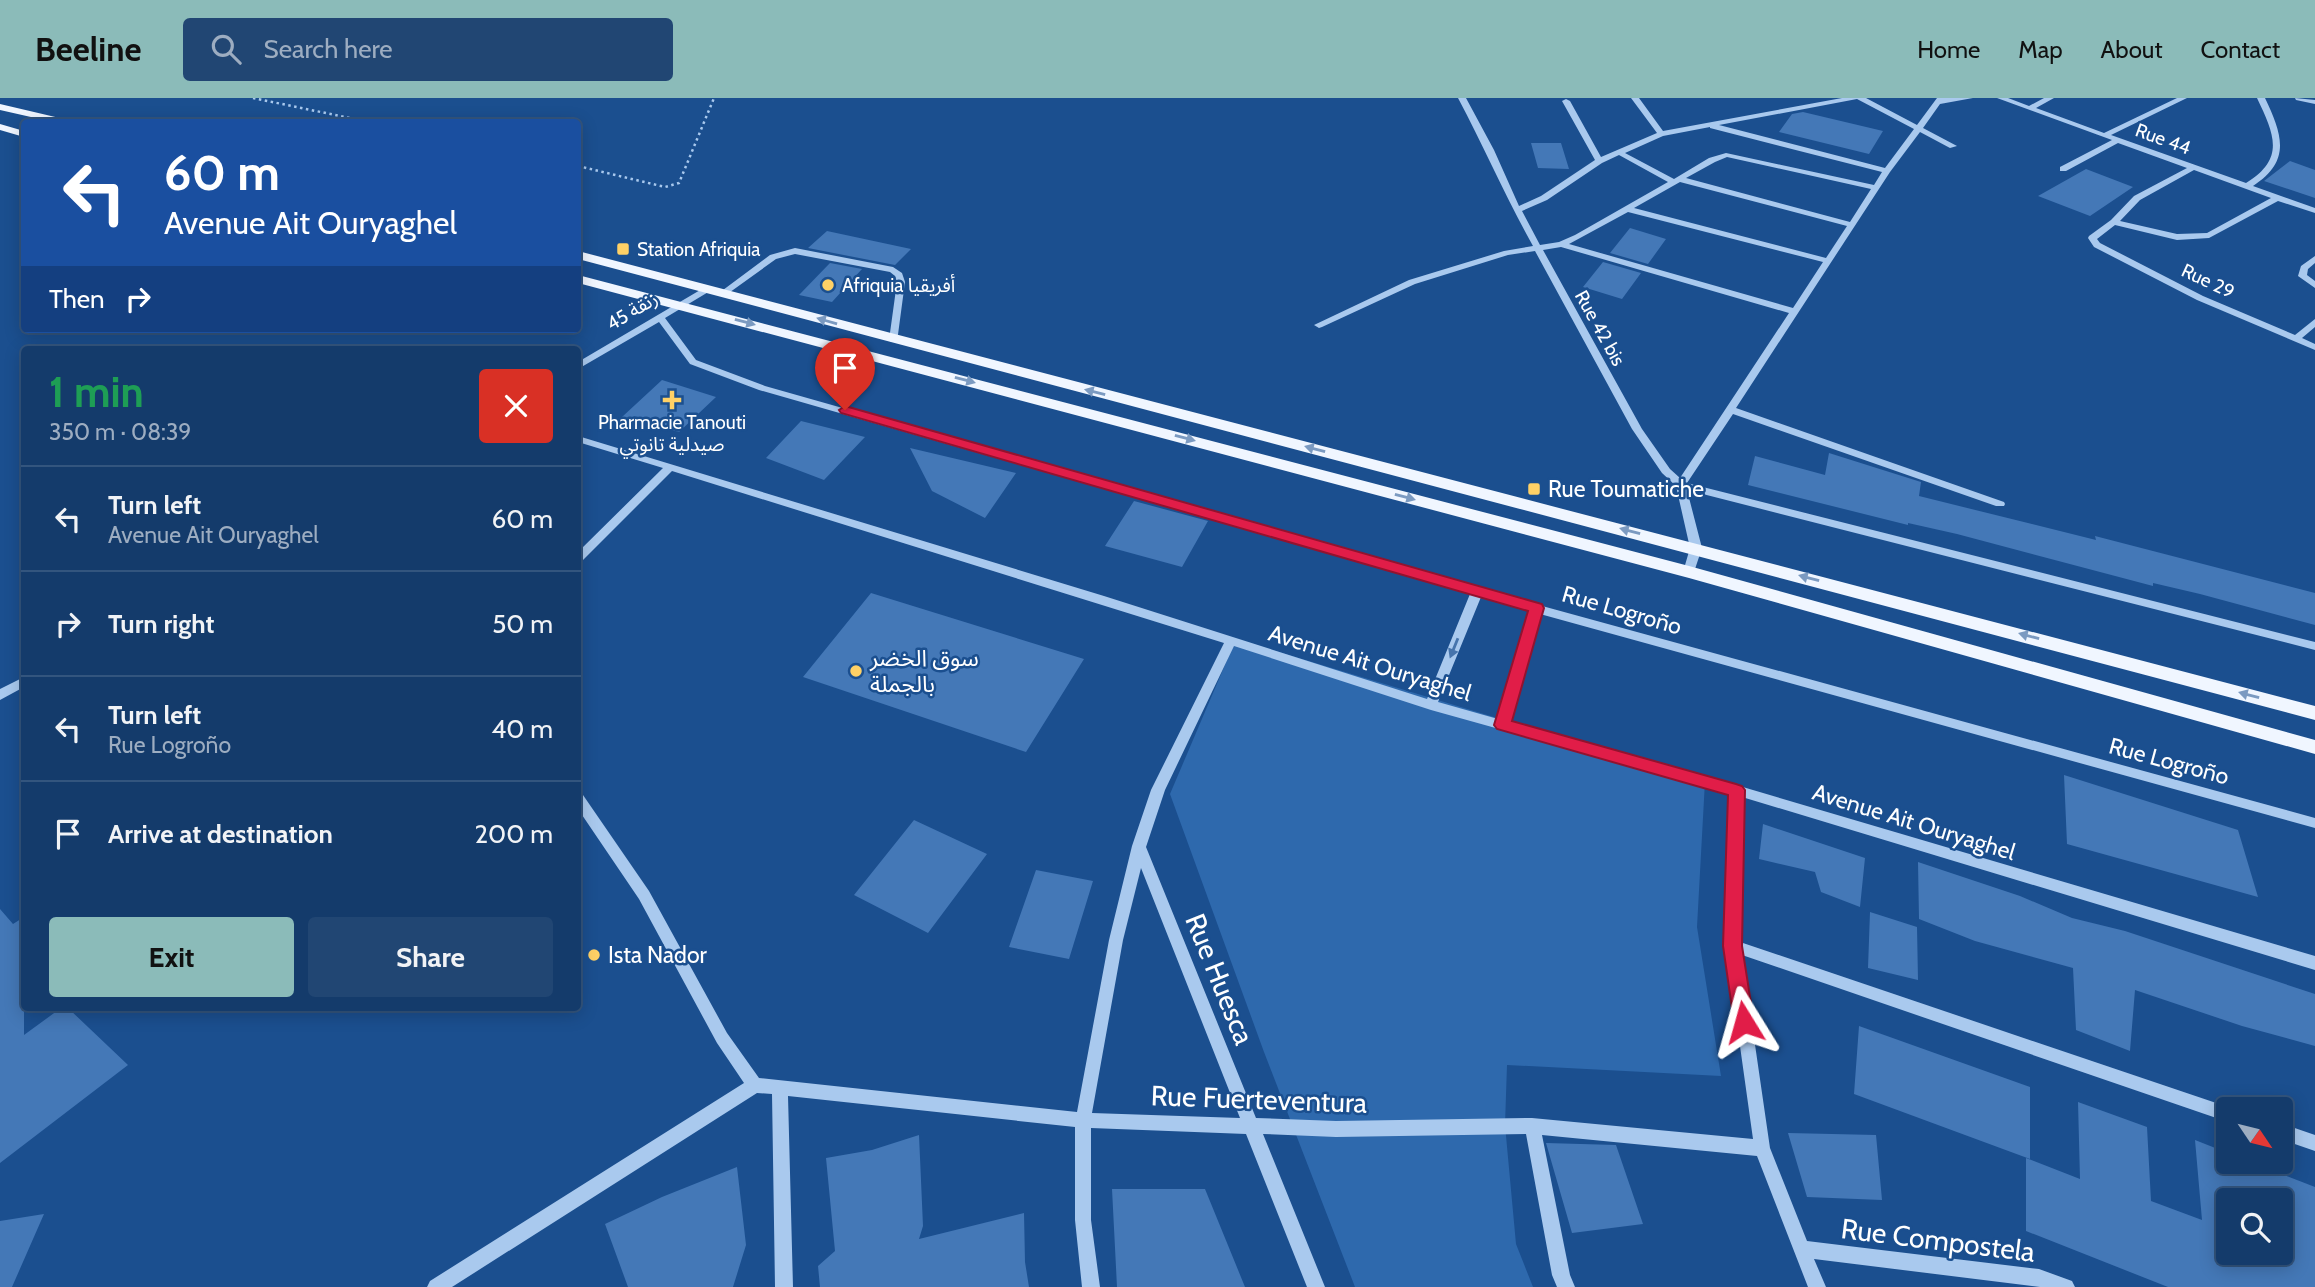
<!DOCTYPE html>
<html lang="en">
<head>
<meta charset="utf-8">
<style>
	:root { --surface:#143b6b; --page:#214673; --text:#f1f3f6; --muted:#9dadc1; --line:#33557e; --accent:#8bbbb9 }
	body { margin:0; font-family:Cabin,"Noto Sans Arabic",sans-serif; background:var(--page); color:var(--text); height:100vh; display:flex; flex-direction:column; font-size:26px; white-space:nowrap }
	* { box-sizing:border-box; margin:0 }
	p { font-size:23px; color:var(--muted) }
	.icon { flex:none; width:38px; height:38px; fill:none; stroke:currentColor; stroke-width:2; stroke-linecap:round; stroke-linejoin:round }
	.map { position:relative; flex:1; overflow:hidden }
	.drawer { position:absolute; left:21px; top:248px; width:560px; height:665px; display:flex; flex-direction:column; background:var(--surface); border-radius:7px; box-shadow:0 4px 18px #0003,0 0 0 2px var(--line) }
	.drawer>* { flex:none }
	.guide { position:absolute; left:21px; top:21px; width:560px; height:214px; border-radius:7px; box-shadow:0 4px 18px #0003,0 0 0 2px var(--line); background:#1a4fa0; color:#fff; overflow:hidden }
	.needle { width:46px; rotate:125deg }
	.fabs { position:absolute; left:2216px; top:999px; display:grid; gap:14px }
	.fabs a { display:grid; place-items:center; width:77px; height:77px; border-radius:7px; background:var(--surface); box-shadow:0 4px 18px #0003,0 0 0 2px var(--line); font-size:35px }
	.pin { position:absolute; display:grid; place-items:center; width:60px; height:60px; color:#fff; margin:-72px -30px; border-radius:50% 50% 50% 0; rotate:-45deg; box-shadow:0 0 7px #0007 }
	.pin .icon { rotate:45deg }
	.me { position:absolute; width:77px; margin:-38px; rotate:352deg; stroke-linejoin:round; filter:drop-shadow(0 0 5px #0008) }
	.turn { display:flex; align-items:center; gap:24px; height:147px; padding:0 28px; font-size:32px }
	.turn .icon { width:91px; height:91px; stroke-width:2.5 }
	.turn b { display:block; font-size:49px; line-height:60px }
	.then { display:flex; align-items:center; height:66px; padding:0 28px; background:#0003; gap:14px; font-size:26px }
	.round { display:grid; place-items:center; flex:none; width:74px; height:74px; border-radius:7px; background:var(--page) }
	.summary { display:flex; align-items:center; justify-content:space-between; height:119px; padding:0 28px }
	h1 { font-size:42px; font-weight:700; line-height:52px; color:#1e9e55 }
	.primary-button { display:flex; gap:14px; margin-top:auto; padding:14px 28px }
	.primary-button a { flex:1; height:80px; border-radius:7px; background:var(--accent); color:#111; font-size:28px; font-weight:700; line-height:80px; text-align:center }
	.primary-button a+a { background:var(--page); color:var(--text) }
	ul { padding:0; list-style:none }
	li { display:flex; align-items:center; gap:21px; height:105px; padding:0 28px; border-top:2px solid var(--line) }
	li div { flex:1 }
	li b { display:block; font-size:26px }
	li em { font-style:normal }
	header { display:flex; align-items:center; gap:42px; box-sizing:border-box; height:98px; padding:0 35px; background:var(--accent); color:#111 }
	header strong { font-size:33px }
	nav { display:flex; gap:38px; margin-inline-start:auto; font-size:24px }
	.search { width:490px; height:63px; background:var(--page); display:flex; align-items:center; gap:18px; box-sizing:border-box; padding:0 24px; border-radius:7px; color:var(--muted); font-size:26px }
	.map>svg:first-child { display:block }
	.green { fill:#2e69ad }
	.building { fill:#4478b7; fill-rule:evenodd }
	.lines { fill:none; stroke-linecap:round; stroke-linejoin:round }
	.path { stroke:#a9c9ee; stroke-width:2.5; stroke-dasharray:2.5 3.5; stroke-linecap:butt }
	.minor { fill:#a9c9ee; fill-rule:evenodd }
	.major { fill:#f0f6ff; fill-rule:evenodd }
	.oneway { fill:#7b9ac1 }
	.oneway2 { fill:#4674ac }
	.route { fill:#e11d48; stroke:#92132f; stroke-width:2 }
	.poi-dot { fill:#ffd166; stroke:#1b4f8f; stroke-width:2.5 }
	.labels { text-anchor:middle; dominant-baseline:central; stroke-width:5; stroke-linejoin:round; paint-order:stroke }
	.far-street-label { font-size:19px; fill:#fff; stroke:#1b4f8f }
	.far-poi-label { font-size:19px; fill:#fff; stroke:#1b4f8f; text-anchor:start }
	.poi-label { font-size:23px; fill:#fff; stroke:#1b4f8f; text-anchor:start }
	.street-label { font-size:23px; fill:#fff; stroke:#1b4f8f }
	.near-street-label { font-size:28px; fill:#fff; stroke:#1b4f8f }
</style>
</head>
<body>
<header>
<strong>Beeline</strong>
<div class="search"><svg class="icon" aria-label="search" viewBox="0 0 24 24"><circle cx="10" cy="10" r="6"/><path d="M15 15l6 6"/></svg>Search here</div>
<nav><a>Home</a><a>Map</a><a>About</a><a>Contact</a></nav>
</header>
<div class="map">
<svg width="2315" height="1189" viewBox="0 0 2315 1189">
	<rect width="100%" height="100%" fill="#1b4f8f"/>
	<path class="green" d="M1236,541L1705,683L1697,829L1721,978L1507,967L1505,1027L1516,1146L1533,1189H1355L1264,954L1170,696Z"/>
	<path class="building" d="M1803,14L1883,33L1869,56L1779,34L1792,16Z
		M1531,45H1561L1569,71L1538,70Z
		M2290,63L2315,72V100L2264,83Z
		M2086,71L2133,89L2090,118L2038,98Z
		M1630,130L1666,141L1648,166L1610,155Z
		M827,133L911,151L895,167L808,150Z
		M1603,164L1641,175L1622,201L1583,189Z
		M830,165L862,171L832,204L799,197Z
		M662,282L716,299L679,334L622,319Z
		M801,323L865,339L824,382L766,360Z
		M910,350L1016,375L985,420L932,393Z
		M1829,355L1921,384L1919,398L2096,442L2095,438L2315,495V527L2200,496L2153,485V488L1957,436L1908,425V427L1748,387L1755,358L1825,377Z
		M1134,403L1208,423L1182,469L1105,448Z
		M871,495L1084,561L1026,654L803,579Z
		M2064,677L2238,732L2258,799L2067,746Z
		M914,722L987,756L928,835L854,797Z
		M1763,726L1865,760L1860,809L1821,794L1815,774L1759,761Z
		M1918,764L2020,798L2072,820L2125,833L2315,896V948L2242,928L2135,892L2130,953L2076,932L2073,870L1975,843L1919,821Z
		M1036,772L1093,783L1069,861L1009,849Z
		M0,811L13,826L24,819V937L61,910H68L128,967L0,1065Z
		M1870,814L1917,829L1918,882L1868,870Z
		M1859,928L2030,989V1061L1854,996Z
		M2078,1004L2147,1029L2151,1103L2202,1122L2195,1042L2228,1055V1064H2251L2315,1089V1189H2168L2026,1133V1060L2080,1081ZM2228,1102H2280V1155H2228Z
		M1788,1035L1876,1037L1882,1102L1807,1099Z
		M919,1037L923,1128L919,1141L1024,1115L1025,1164L1029,1189H820L818,1168L835,1153L826,1060L872,1052Z
		M1546,1045L1616,1047L1643,1126L1572,1135Z
		M737,1069L746,1147L733,1189H628L605,1126L662,1099Z
		M1112,1091H1205L1245,1189H1117Z
		M44,1116L12,1189H0V1123Z"/>
	<g class="lines">
		<path class="path" d="M253,0L369,24
			M578,68L665,89L679,85L714,0"/>
		<path class="minor" d="M1458,0H1466L1494,52L1519,108L1541,98L1595,62L1562,3L1566,1L1570,3L1601,59L1657,35L1631,0H1639L1663,33L1842,0H1866L1917,27L1937,0H1973L1940,6L1923,30L1957,48L1950,50L1920,34L1890,74L1736,310L2004,404L2005,406L2004,408H1996L1733,316L1687,385L2315,544V552L1687,392L1702,450L1693,477H1685L1683,474L1690,450L1676,388L1662,375L1632,331L1535,153L1508,157L1415,186L1322,229L1319,230L1314,227L1409,182L1504,153L1533,148C1506,100 1484,49 1458,0ZM1857,1L1914,31L1885,70L1719,27ZM1710,29V30L1882,74L1874,87L1726,55L1709,60L1674,81L1625,55L1663,38ZM1619,57L1668,84L1575,137L1559,144L1540,147L1522,113L1547,102L1602,65ZM1727,59L1871,91L1850,124L1686,80L1715,64ZM1680,84L1847,128L1826,160L1634,110ZM1628,114L1823,164L1793,210L1569,146ZM1561,149L1789,215L1680,380L1670,371L1642,331L1543,152Z
			M1997,0H2008L2029,8L2044,0H2054L2036,10L2104,35L2177,0H2187L2111,37L2246,85C2286,61 2274,36 2257,0H2265C2282,36 2292,63 2253,88L2315,110V115L2278,103L2209,140L2177,142L2115,127L2097,141L2100,145L2203,198L2295,237L2315,221V229L2302,240L2315,246V252L2197,202L2094,149L2088,140L2089,138L2111,122L2134,98L2187,70L2118,45L2066,73H2060V69L2112,42ZM2194,72L2271,100L2207,135L2177,136L2120,123L2140,102Z
			M2295,0L2315,2V6L2296,2Z
			M795,150L893,169L902,175L905,184L897,244H891L889,242L897,184L895,178L890,174L795,156L776,161L726,197L719,195L770,157Z
			M2315,158V165L2308,171L2307,177L2315,183V190L2298,178L2301,168Z
			M707,188L711,191L710,193L665,220L696,262L765,288L1477,490L2315,720V730L1540,516L1510,624L1736,687L2315,858V872L1742,699L1740,844L2234,1011L2228,1012V1024L1742,857L1770,1050L1807,1143L2039,1171L2072,1183L2075,1189H2040L1814,1161L1826,1189H1808L1757,1058L1542,1037L1570,1177L1575,1189H1557L1552,1177L1526,1036L1336,1039L1263,1036L1325,1189H1307L1246,1036L1091,1030V1122L1100,1189H1082L1075,1122V1029L788,998L793,1189H775L772,996L757,995L452,1189H427L430,1183L744,985L717,945L639,801L578,711V696L583,697L649,793L727,935L759,980L1077,1014L1109,842L1132,748L1151,692L1224,545L672,373L582,463L578,464V454L663,370L578,344V338L1104,498L1427,601L1470,496L759,292L690,266L659,224L578,271V264ZM1481,499L1529,513L1498,621L1438,604ZM1234,548L1431,612L1729,695L1726,848L1753,1041L1532,1020L1336,1023L1256,1020L1146,749L1165,692ZM1141,770L1240,1020L1092,1015L1123,842Z
			M24,579V589L0,602V591Z
			M2280,1025L2315,1037V1053L2280,1041Z"/>
		<path class="major" d="M0,6L68,22L69,24H53L0,12Z
			M0,26L24,33V39L0,32Z
			M578,153L2315,608V622L578,161Z
			M578,177L1689,468L2315,642V656L1689,480L578,185Z"/>
	</g>
	<defs><path id="oneway-solid" d="M-6-.8H1V-3.2L6.5 0L1 3.2V.8H-6Z" transform="scale(1.75)"/></defs>
	<g class="oneway">
		<use href="#oneway-solid" transform="translate(827 223) rotate(-164)"/>
		<use href="#oneway-solid" transform="translate(745 224) rotate(15)"/>
		<use href="#oneway-solid" transform="translate(965 282) rotate(15)"/>
		<use href="#oneway-solid" transform="translate(1095 294) rotate(-166)"/>
		<use href="#oneway-solid" transform="translate(1185 340) rotate(15)"/>
		<use href="#oneway-solid" transform="translate(1315 351) rotate(-165)"/>
		<use href="#oneway-solid" transform="translate(1405 399) rotate(15)"/>
		<use href="#oneway-solid" transform="translate(1630 433) rotate(-165)"/>
		<use href="#oneway-solid" transform="translate(1809 480) rotate(-165)"/>
		<use href="#oneway-solid" transform="translate(2029 538) rotate(-165)"/>
		<use href="#oneway-solid" transform="translate(2249 597) rotate(-165)"/>
	</g>
	<use class="oneway2" href="#oneway-solid" transform="translate(1454 550) rotate(112)"/>
	<path class="route" d="M845,308L1542,506L1544,510L1512,623L1736,686L1742,688L1745,692L1742,848L1754,924L1751,930L1744,933L1737,930L1734,924L1723,848L1728,697L1497,631L1494,627L1528,513L841,315L839,312Z"/>
	<g class="poi-dot">
		<rect x="616" y="144" width="14" height="14" rx="3.5"/>
		<circle cx="828" cy="187" r="7"/>
		<path d="M668.5 291.5h7v7h7v7h-7v7h-7v-7h-7v-7h7z"/>
		<rect x="1527" y="384" width="14" height="14" rx="3.5"/>
		<circle cx="856" cy="573" r="7"/>
		<circle cx="594" cy="857" r="7"/>
	</g>
	<g class="labels">
		<g class="far-street-label">
			<text transform="translate(2163 41) rotate(20)">Rue 44</text>
			<text transform="translate(2208 183) rotate(25)">Rue 29</text>
			<text transform="translate(632 213) rotate(-31)">زنقة 45</text>
			<text transform="translate(1600 230) rotate(61)">Rue 42 bis</text>
		</g>
		<g class="far-poi-label">
			<text x="637" y="151">Station Afriquia</text>
			<text x="842" y="187">Afriquia أفريقيا</text>
			<text x="672" y="324" text-anchor="middle">Pharmacie Tanouti<tspan x="672" dy="22">صيدلية تانوتي</tspan></text>
		</g>
		<g class="poi-label">
			<text x="1548" y="391">Rue Toumatiche</text>
			<text x="870" y="560">سوق الخضر<tspan x="870" dy="26">بالجملة</tspan></text>
			<text x="608" y="857">Ista Nador</text>
		</g>
		<g class="street-label">
			<text transform="translate(1622 512) rotate(16)">Rue Logroño</text>
			<text transform="translate(1370 565) rotate(17)">Avenue Ait Ouryaghel</text>
			<text transform="translate(2169 663) rotate(15)">Rue Logroño</text>
			<text transform="translate(1914 724) rotate(17)">Avenue Ait Ouryaghel</text>
		</g>
		<g class="near-street-label">
			<text transform="translate(1220 881) rotate(68)">Rue Huesca</text>
			<text transform="translate(1259 1001) rotate(2)">Rue Fuerteventura</text>
			<text transform="translate(1938 1142) rotate(7)">Rue Compostela</text>
		</g>
	</g>
</svg>
<div class="fabs">
<a><svg class="needle" viewBox="-14 -14 28 28"><path d="M0-13l5 13h-10z" fill="#e53935"/><path d="M0 13l5-13h-10z" fill="#9dadc1"/></svg></a>
<a><svg class="icon" aria-label="search" viewBox="0 0 24 24"><circle cx="10" cy="10" r="6"/><path d="M15 15l6 6"/></svg></a>
</div>
<div class="pin" style="left:845px;top:312px;background:#d93025"><svg class="icon" aria-label="arrive" viewBox="0 0 24 24"><path d="M6 21V4h12l-3 4 3 4H6"/></svg></div>
<svg class="me" style="left:1744px;top:924px" viewBox="-20 -20 40 40"><path d="M0-17L14 15 0 8-14 15z" fill="#e11d48" stroke="#fff" stroke-width="4"/></svg>
<div class="guide">
<div class="turn"><svg class="icon" aria-label="left" viewBox="0 0 24 24"><path d="M17 20v-9H6M10 6l-5 5 5 5"/></svg><div><b>60 m</b>Avenue Ait Ouryaghel</div></div>
<div class="then">Then<svg class="icon" aria-label="right" viewBox="0 0 24 24"><path d="M7 20v-9h11M14 6l5 5-5 5"/></svg></div>
</div>
<section class="drawer">
<div class="summary"><div><h1>1 min</h1><p>350 m · 08:39</p></div><a class="round" style="background:#d93025;color:#fff"><svg class="icon" aria-label="close" viewBox="0 0 24 24"><path d="M6 6l12 12M18 6L6 18"/></svg></a></div>
<ul>
<li><svg class="icon" aria-label="left" viewBox="0 0 24 24"><path d="M17 20v-9H6M10 6l-5 5 5 5"/></svg><div><b>Turn left</b><p>Avenue Ait Ouryaghel</p></div><em>60 m</em></li>
<li><svg class="icon" aria-label="right" viewBox="0 0 24 24"><path d="M7 20v-9h11M14 6l5 5-5 5"/></svg><div><b>Turn right</b></div><em>50 m</em></li>
<li><svg class="icon" aria-label="left" viewBox="0 0 24 24"><path d="M17 20v-9H6M10 6l-5 5 5 5"/></svg><div><b>Turn left</b><p>Rue Logroño</p></div><em>40 m</em></li>
<li><svg class="icon" aria-label="arrive" viewBox="0 0 24 24"><path d="M6 21V4h12l-3 4 3 4H6"/></svg><div><b>Arrive at destination</b></div><em>200 m</em></li>
</ul>
<div class="primary-button"><a>Exit</a><a>Share</a></div>
</section>
</div>
</body>
</html>
